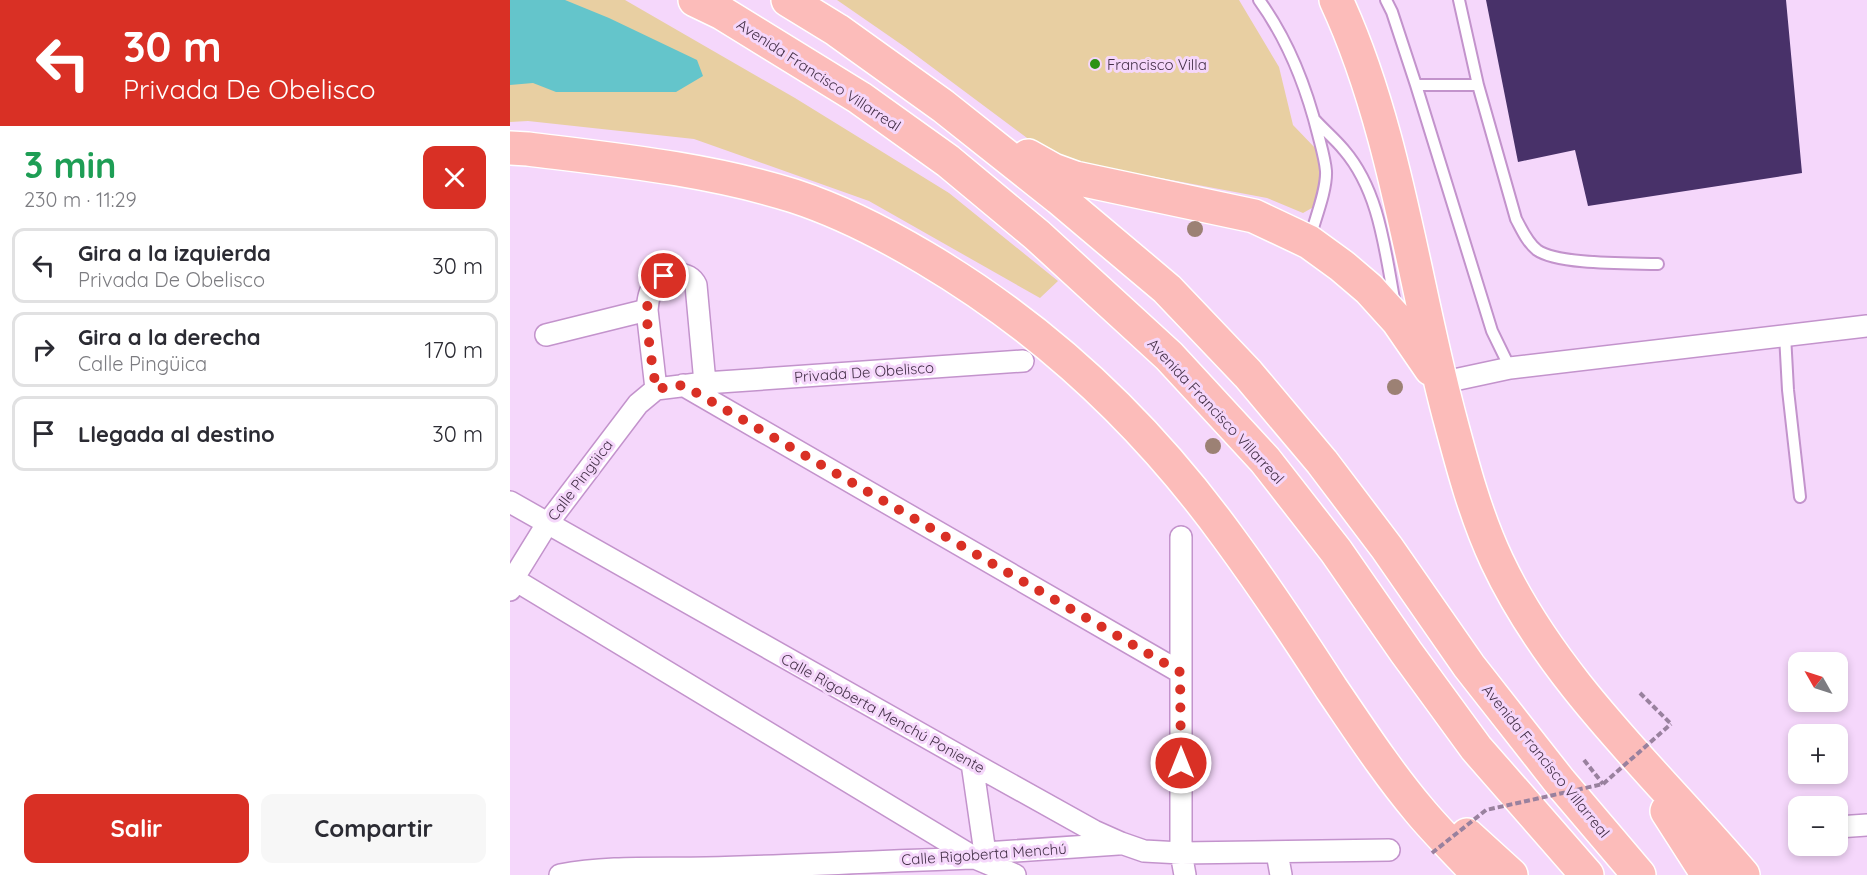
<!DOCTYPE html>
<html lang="es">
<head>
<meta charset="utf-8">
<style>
	:root { --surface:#fff; --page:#f7f7f7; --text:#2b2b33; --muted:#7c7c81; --line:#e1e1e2; --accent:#d93025 }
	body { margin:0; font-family:Quicksand,sans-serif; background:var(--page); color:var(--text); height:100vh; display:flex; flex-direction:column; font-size:22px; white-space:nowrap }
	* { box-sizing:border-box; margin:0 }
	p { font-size:20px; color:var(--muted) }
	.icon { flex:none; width:33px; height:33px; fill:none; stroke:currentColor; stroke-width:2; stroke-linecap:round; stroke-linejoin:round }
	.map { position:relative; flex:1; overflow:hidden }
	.sheet { display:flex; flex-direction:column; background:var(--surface); width:510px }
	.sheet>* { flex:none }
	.top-card { background:#d93025; color:#fff; overflow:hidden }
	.needle { width:39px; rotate:309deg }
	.fabs { position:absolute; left:1278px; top:652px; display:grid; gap:12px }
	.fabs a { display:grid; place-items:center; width:60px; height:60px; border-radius:12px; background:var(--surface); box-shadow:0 3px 9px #0003; font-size:30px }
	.pin { position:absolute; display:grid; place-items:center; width:51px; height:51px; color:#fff; margin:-26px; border:3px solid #fff; border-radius:50%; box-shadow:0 2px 6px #0007 }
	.me { position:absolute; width:66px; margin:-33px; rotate:0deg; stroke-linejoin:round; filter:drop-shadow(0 0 4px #0008) }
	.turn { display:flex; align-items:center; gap:21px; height:126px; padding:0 24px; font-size:27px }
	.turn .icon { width:78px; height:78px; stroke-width:2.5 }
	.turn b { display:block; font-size:42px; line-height:51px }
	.round { display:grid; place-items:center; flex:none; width:63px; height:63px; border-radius:12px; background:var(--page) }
	.head { display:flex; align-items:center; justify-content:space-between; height:102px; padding:0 24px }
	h1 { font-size:36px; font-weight:800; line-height:45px; color:#1e9e55 }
	.primary-button { display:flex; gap:12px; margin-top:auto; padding:12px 24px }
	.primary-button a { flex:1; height:69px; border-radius:12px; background:var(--accent); color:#fff; font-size:24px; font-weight:800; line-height:69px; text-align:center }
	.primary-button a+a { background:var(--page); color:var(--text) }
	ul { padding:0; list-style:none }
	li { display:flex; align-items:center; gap:18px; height:75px; margin:0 12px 9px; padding:0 12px; border:3px solid var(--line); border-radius:12px }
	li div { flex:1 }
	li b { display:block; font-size:22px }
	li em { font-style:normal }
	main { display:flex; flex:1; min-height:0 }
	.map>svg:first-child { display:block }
	.green { fill:#e8cfa2 }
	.water { fill:#64c5cb }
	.building { fill:#483169 }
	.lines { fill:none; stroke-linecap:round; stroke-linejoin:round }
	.lane-casing { stroke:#c393cc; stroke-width:14 }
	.street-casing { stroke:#c393cc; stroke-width:24 }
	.highway-casing { stroke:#fff; stroke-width:36 }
	.path { stroke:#99819e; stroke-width:4; stroke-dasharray:6 3; stroke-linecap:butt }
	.lane { stroke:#fff; stroke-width:10 }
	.street { stroke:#fff; stroke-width:21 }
	.highway { stroke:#fcbcba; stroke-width:33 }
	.path-bridge { stroke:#99819e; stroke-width:4; stroke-dasharray:6 3; stroke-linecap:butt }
	.tree { fill:#9c8174 }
	.route { stroke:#d93025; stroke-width:10; stroke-dasharray:0 18 }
	.poi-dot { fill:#2b9215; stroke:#f5d7fb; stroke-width:2 }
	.labels { text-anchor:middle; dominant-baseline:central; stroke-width:6; stroke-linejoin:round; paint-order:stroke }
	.poi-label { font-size:15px; fill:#432f47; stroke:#f5d7fb; text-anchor:start }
	.street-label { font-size:15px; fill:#432f47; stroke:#f5d7fb }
</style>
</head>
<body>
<main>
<section class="sheet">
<div class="top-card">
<div class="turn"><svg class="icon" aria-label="left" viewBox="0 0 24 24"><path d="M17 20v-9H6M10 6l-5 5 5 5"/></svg><div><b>30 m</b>Privada De Obelisco</div></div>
</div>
<div class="head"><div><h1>3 min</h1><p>230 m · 11:29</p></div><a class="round" style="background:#d93025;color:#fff"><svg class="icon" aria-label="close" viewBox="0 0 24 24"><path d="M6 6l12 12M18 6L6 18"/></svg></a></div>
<ul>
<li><svg class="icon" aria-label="left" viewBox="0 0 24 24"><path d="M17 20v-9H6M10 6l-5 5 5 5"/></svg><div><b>Gira a la izquierda</b><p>Privada De Obelisco</p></div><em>30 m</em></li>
<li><svg class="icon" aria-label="right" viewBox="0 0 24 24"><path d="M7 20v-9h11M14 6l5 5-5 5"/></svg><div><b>Gira a la derecha</b><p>Calle Pingüica</p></div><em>170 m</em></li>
<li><svg class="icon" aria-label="arrive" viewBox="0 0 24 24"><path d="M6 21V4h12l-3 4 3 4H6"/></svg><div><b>Llegada al destino</b></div><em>30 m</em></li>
</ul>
<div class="primary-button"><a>Salir</a><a>Compartir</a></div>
</section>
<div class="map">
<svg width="1357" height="875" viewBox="0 0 1357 875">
	<rect width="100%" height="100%" fill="#f5d7fb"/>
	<path class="green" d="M0,0H115L285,98L439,193L548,281L530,298L359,201L184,139L18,121L0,122Z
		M327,0H729L769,67L783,125L807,150L812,177L809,204L793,213L757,198L544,158L395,47Z"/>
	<path class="water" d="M0,0H55L99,18L187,60L193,76L166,92H46L23,83L0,85Z"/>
	<path class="building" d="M976,0H1276L1292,173L1078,206L1065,150L1008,162Z"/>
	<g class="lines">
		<g class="lane-casing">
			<path id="lane" d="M749,0C778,40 796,86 808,134C811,146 815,159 816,171C817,190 805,219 800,238
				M876,0L882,12L906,85L982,331L1000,368
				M949,0L968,85
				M906,85H968L1006,219C1012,230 1017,242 1027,250C1048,265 1120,263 1148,264
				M805,120C814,130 825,139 834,150C870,192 875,252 885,304
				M1275,335L1278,390L1290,497"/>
		</g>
		<g class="street-casing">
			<path id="street" d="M36,335L137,310
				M930,383L1000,368L1357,326
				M173,385L670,672
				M146,389L137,310C138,300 139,290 146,283C157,271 179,270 186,285L195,383
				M0,502L462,763L584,831L611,843L634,851L671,853L879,850
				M671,537V853L675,875
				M0,577L465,858L505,875
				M0,590L3,579L37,524L128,404L146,389L195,383L513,361
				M462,763L475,853
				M1328,827L1357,825
				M767,853L771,875
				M50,875C98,866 147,869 196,868C285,866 375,861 465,858L475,853L608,844"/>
		</g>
		<g class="highway-casing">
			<path id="highway" d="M185,0L212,13L350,98L438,161L527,235L659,356L755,460L826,551L896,652L966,748L1077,875
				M278,0L327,30L433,106L549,198L657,289L738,374L812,462L877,548L959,666L1050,782L1129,875
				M826,0C885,127 903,279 939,415C952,464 965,514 987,561C1044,682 1147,774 1233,875
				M0,148L18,149C107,160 198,169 284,196C330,211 373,233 415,258C535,329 636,424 718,537C754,586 788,637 821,688C849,729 877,772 909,810C928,833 950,854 969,875
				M518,156L543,170L565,178L744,216L799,242L832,266L859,289L888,321L921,369
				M1157,811L1198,875
				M957,835L1001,875"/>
		</g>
		<path class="path" d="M1130,693L1161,724
			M1074,760L1093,784"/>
		<use href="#lane" class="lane"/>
		<use href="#street" class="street"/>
		<use href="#highway" class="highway"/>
		<path class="path-bridge" d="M922,853L976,810L1093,784L1161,724"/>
	</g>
	<g class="tree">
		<circle cx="685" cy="229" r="8"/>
		<circle cx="885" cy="387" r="8"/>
		<circle cx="703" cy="446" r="8"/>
	</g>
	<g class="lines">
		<path class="route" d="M154,276C149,280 144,284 141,290C131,309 143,366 146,389L173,385L670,672L671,763"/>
	</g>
	<circle class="poi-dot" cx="585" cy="64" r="6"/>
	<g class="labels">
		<g class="poi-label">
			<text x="597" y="64">Francisco Villa</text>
		</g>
		<g class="street-label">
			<text transform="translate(309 75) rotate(33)">Avenida Francisco Villarreal</text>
			<text transform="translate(354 372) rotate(-4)">Privada De Obelisco</text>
			<text transform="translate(706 411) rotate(47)">Avenida Francisco Villarreal</text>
			<text transform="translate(70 480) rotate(-53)">Calle Pingüica</text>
			<text transform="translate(373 713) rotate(29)">Calle Rigoberta Menchú Poniente</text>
			<text transform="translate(1036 761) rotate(51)">Avenida Francisco Villarreal</text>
			<text transform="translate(474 854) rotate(-4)">Calle Rigoberta Menchú</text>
		</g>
	</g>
</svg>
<div class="fabs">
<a><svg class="needle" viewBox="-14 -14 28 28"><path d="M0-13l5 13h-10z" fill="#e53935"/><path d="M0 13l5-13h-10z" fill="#7c7c81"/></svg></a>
<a>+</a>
<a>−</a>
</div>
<div class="pin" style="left:154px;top:276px;background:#d93025"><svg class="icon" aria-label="arrive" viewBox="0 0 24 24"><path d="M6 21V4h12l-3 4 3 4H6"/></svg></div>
<svg class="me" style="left:671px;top:763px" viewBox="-20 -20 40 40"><circle r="17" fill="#d93025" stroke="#fff" stroke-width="3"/><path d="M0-11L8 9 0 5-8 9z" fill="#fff"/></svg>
</div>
</main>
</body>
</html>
